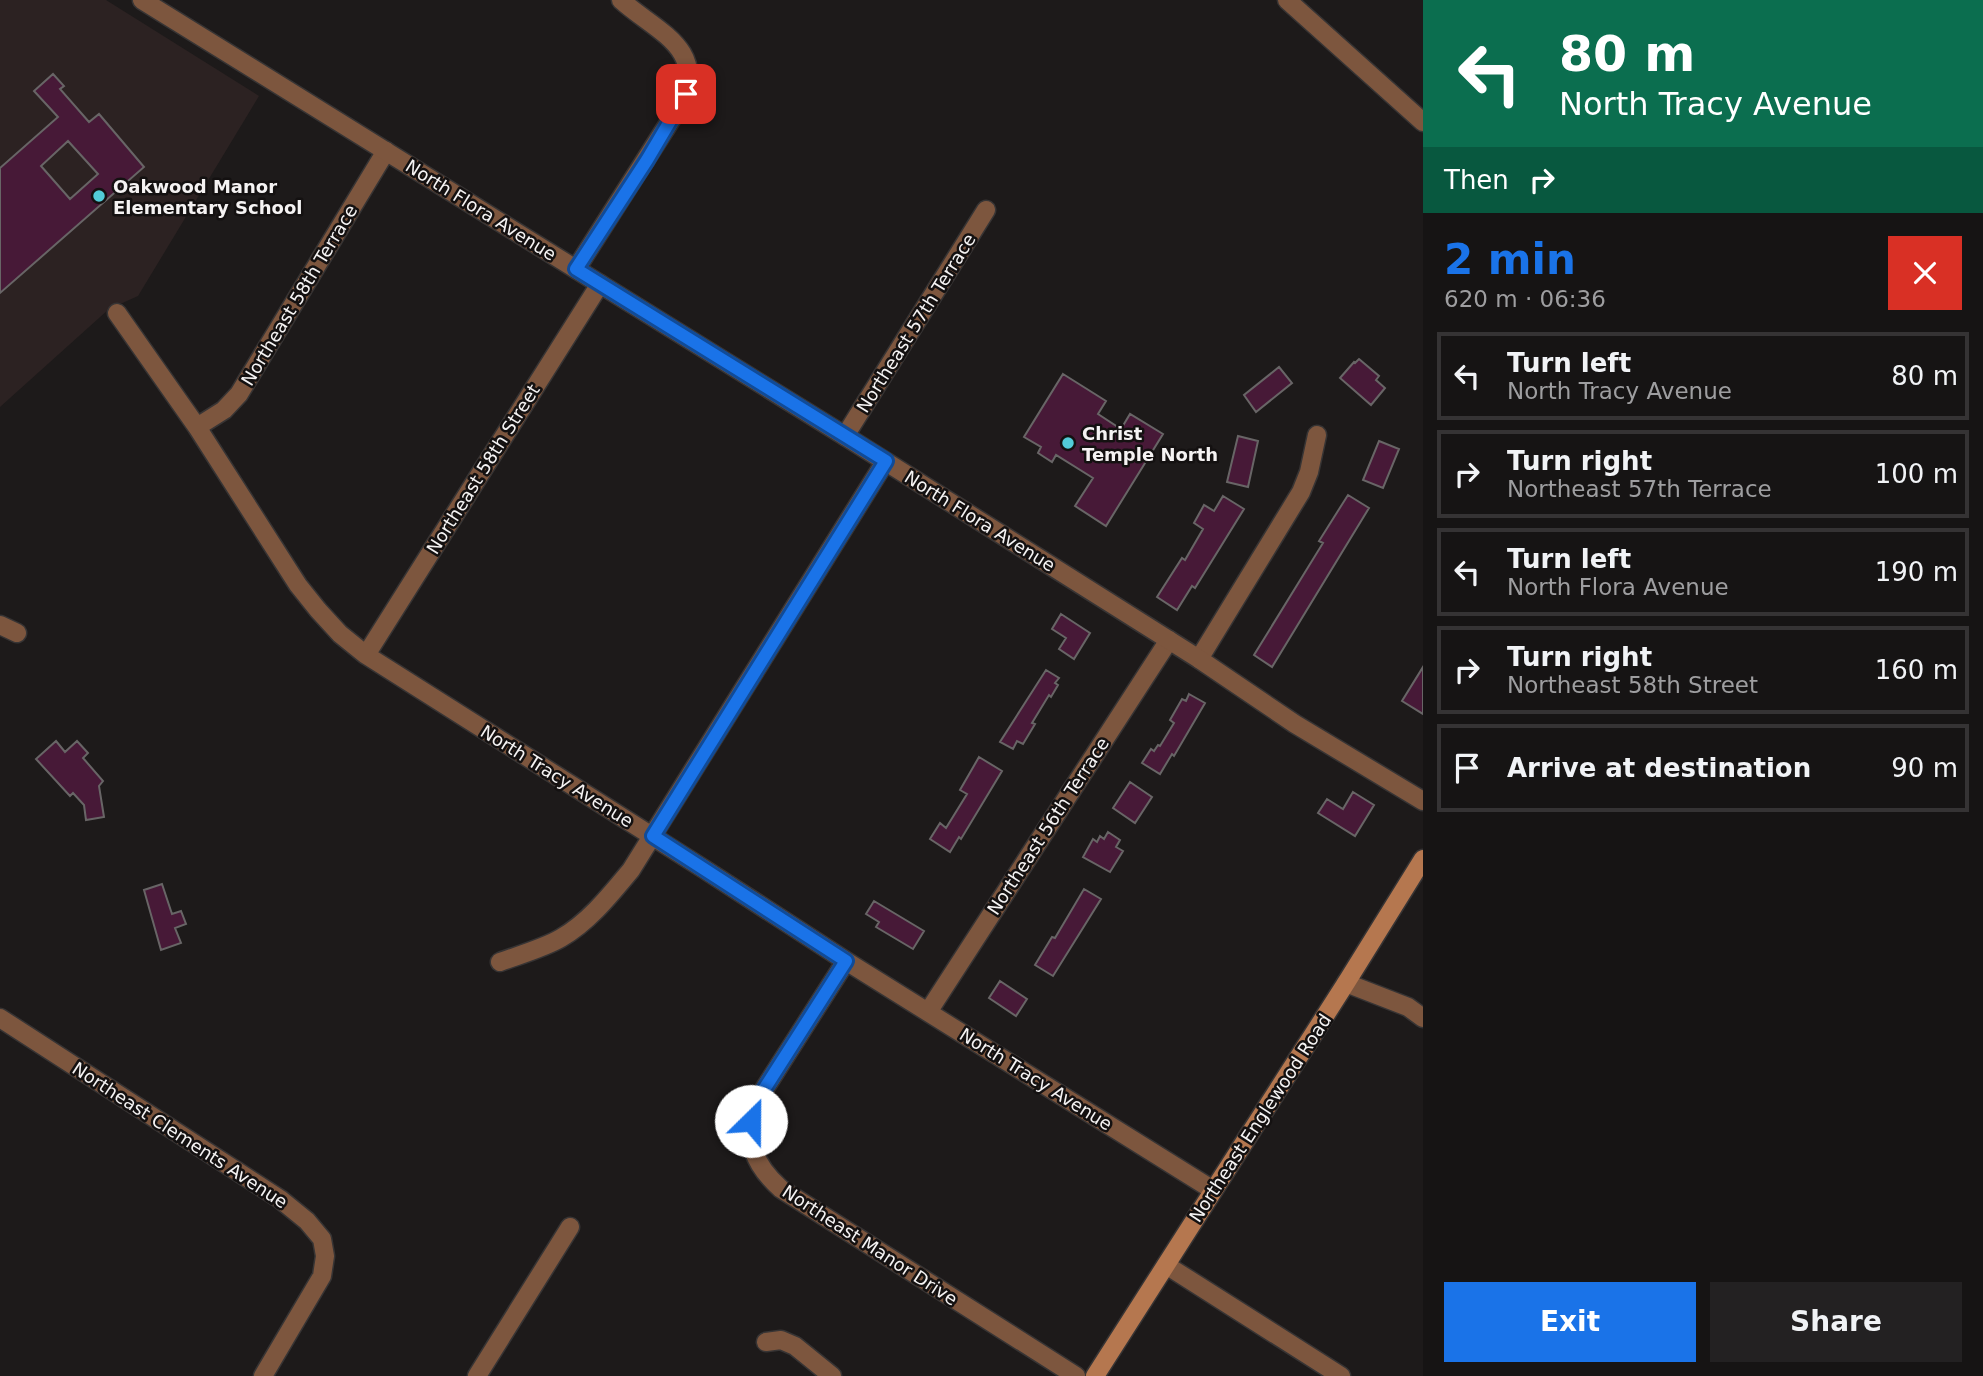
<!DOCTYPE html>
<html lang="en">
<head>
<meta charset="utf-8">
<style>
	:root { --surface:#161414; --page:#232122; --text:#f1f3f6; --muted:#9e9ea0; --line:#353334; --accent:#1a73e8 }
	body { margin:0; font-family:"DejaVu Sans",sans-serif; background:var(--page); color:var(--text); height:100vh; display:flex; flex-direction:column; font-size:26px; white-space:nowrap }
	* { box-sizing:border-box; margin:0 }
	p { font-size:23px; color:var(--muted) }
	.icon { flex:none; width:38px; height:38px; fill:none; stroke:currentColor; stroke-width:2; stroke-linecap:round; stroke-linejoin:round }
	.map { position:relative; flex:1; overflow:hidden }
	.side { display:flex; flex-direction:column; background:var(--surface); width:560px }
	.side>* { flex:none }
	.guide { background:#0b6e4f; color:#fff; overflow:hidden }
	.pin { position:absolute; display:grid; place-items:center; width:60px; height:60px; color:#fff; margin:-30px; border-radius:14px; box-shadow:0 4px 10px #0006 }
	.me { position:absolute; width:77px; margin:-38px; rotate:23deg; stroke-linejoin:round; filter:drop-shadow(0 0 5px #0008) }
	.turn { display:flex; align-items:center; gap:24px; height:147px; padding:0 21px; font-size:32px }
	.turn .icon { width:91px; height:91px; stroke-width:2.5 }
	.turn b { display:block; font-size:49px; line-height:60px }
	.then { display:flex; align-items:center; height:66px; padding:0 21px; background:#0003; gap:14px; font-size:26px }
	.round { display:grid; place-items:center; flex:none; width:74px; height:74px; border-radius:0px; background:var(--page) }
	.overview { display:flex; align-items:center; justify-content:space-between; height:119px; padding:0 21px }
	h1 { font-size:42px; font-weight:800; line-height:52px; color:var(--accent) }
	.primary-button { display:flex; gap:14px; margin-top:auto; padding:14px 21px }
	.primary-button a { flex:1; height:80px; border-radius:0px; background:var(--accent); color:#fff; font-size:28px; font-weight:800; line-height:80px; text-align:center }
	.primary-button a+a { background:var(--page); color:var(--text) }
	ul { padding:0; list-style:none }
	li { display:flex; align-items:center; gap:21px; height:88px; margin:0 14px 10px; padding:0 7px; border:4px solid var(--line); border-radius:0px }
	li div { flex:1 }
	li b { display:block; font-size:26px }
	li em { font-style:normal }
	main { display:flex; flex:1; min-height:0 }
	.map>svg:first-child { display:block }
	.built { fill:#2c2222 }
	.building { fill:#471937; stroke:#686566; stroke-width:2; fill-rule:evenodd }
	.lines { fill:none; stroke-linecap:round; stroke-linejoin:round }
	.minor-casing { stroke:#373434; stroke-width:21 }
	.tertiary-casing { stroke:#373434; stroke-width:21 }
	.secondary-casing { stroke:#373434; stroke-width:21 }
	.minor { stroke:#7d563e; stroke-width:18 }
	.tertiary { stroke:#7d563e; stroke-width:18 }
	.secondary { stroke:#b5774f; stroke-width:18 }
	.route-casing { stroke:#114b97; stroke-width:18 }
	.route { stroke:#1a73e8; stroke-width:12 }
	.poi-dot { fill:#52cbd8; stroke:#141111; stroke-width:2.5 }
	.labels { text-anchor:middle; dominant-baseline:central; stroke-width:5; stroke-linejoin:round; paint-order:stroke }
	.poi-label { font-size:18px; font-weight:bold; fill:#f5f3f3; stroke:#141111; text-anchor:start }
	.street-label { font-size:18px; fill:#f5f3f3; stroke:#141111 }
</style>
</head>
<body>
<main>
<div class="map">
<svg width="1423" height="1376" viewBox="0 0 1423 1376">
	<rect width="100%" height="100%" fill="#1d1a1a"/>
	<path class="built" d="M0,0H106L259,96L138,296L109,309L0,407Z"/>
	<path class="building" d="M53,74L64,86L60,89L89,122L99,114L144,167L0,293V168L58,117L34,91ZM68,141L98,174L70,199L41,166Z
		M1359,359L1379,376L1376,380L1385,388L1371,405L1340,378L1354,362L1355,363Z
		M1279,367L1292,383L1256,412L1244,395Z
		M1063,374L1106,401L1098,414L1121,429L1130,414L1163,434L1106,526L1075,506L1093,478L1056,455L1052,462L1038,453L1041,447L1024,437Z
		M1238,436L1258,441L1248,487L1227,482Z
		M1379,441L1399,449L1383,488L1363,480Z
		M1348,495L1369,508L1272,667L1254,655L1323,543L1319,541Z
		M1223,496L1244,509L1195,588L1192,586L1177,610L1157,597L1182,558L1185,560L1203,529L1194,523L1204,505L1214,511Z
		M1061,614L1090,633L1074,659L1059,649L1066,638L1052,629Z
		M1423,667V714L1402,701Z
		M1046,670L1059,678L1055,683L1058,685L1051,697L1049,695L1032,723L1035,724L1023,744L1017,741L1013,749L1000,742Z
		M1189,694L1205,703L1174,756L1172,754L1160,774L1142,763L1151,749L1154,751L1158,745L1160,746L1174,723L1170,720L1182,699L1186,701Z
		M56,741L65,752L77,741L88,753L83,758L103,781L99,786L104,817L86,820L84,805L73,793L70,796L36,759Z
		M979,757L1002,771L961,839L959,837L950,852L930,839L940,823L946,828L967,794L960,790Z
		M1130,782L1152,797L1135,823L1113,808Z
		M1353,792L1374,805L1355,836L1318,813L1327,799L1343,809Z
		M1108,832L1120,840L1116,847L1123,851L1110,872L1083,857L1093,839L1097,842L1100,836L1104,839Z
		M162,884L172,914L181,911L186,924L175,928L181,943L161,950L144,890Z
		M1084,889L1101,899L1053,976L1035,965L1052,937L1055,938Z
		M874,901L924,931L913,949L876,927L879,922L866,914Z
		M1000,981L1027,999L1016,1016L989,998Z"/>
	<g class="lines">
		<g class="minor-casing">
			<path id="minor" d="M1287,0L1423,122
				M576,269L681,104C708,48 655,31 621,0
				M117,313L197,427L298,585L318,610L340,634L366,655L704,869L846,961L1213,1190
				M197,427L224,410L239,394L386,151
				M845,436L986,210
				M0,625L17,633
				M366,655L600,284
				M1199,659L1301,492L1309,472L1317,435
				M846,961L756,1102C745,1140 752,1163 781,1189L1076,1376
				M500,962C519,955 544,948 561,938C589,922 611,894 631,870L885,462
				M1346,983L1408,1007L1423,1018
				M928,1012L1169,640
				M0,1018L280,1199L307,1221L322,1239L325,1256L322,1276L263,1376
				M1166,1265L1341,1376
				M766,1342L781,1340L795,1346L832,1376
				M477,1376L570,1227"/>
		</g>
		<g class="tertiary-casing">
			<path id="tertiary" d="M142,0L845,436L1199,659L1295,724L1423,801"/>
		</g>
		<g class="secondary-casing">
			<path id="secondary" d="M1095,1376L1346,983L1423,859"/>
		</g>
		<use href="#minor" class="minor"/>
		<use href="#tertiary" class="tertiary"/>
		<use href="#secondary" class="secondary"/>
	</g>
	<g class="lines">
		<g class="route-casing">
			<path id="route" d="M686,94L647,160L576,269L886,461L653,836L846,961L756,1102L751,1121"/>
		</g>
		<use href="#route" class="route"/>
	</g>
	<g class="poi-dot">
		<circle cx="99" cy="196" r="7"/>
		<circle cx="1068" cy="443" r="7"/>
	</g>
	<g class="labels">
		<g class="poi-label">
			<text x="113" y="186">Oakwood Manor<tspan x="113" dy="21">Elementary School</tspan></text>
			<text x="1082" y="433">Christ<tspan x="1082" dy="21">Temple North</tspan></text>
		</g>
		<g class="street-label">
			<text transform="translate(481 210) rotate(32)">North Flora Avenue</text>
			<text transform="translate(299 295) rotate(-59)">Northeast 58th Terrace</text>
			<text transform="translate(916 323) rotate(-58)">Northeast 57th Terrace</text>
			<text transform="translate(483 469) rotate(-58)">Northeast 58th Street</text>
			<text transform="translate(980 521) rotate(32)">North Flora Avenue</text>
			<text transform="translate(557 776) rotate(32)">North Tracy Avenue</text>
			<text transform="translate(1048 826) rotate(-57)">Northeast 56th Terrace</text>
			<text transform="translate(1036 1079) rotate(32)">North Tracy Avenue</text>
			<text transform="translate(1260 1118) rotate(-57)">Northeast Englewood Road</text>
			<text transform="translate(180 1135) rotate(33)">Northeast Clements Avenue</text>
			<text transform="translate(870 1245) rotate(33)">Northeast Manor Drive</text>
		</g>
	</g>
</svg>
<div class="pin" style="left:686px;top:94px;background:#d93025"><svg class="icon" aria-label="arrive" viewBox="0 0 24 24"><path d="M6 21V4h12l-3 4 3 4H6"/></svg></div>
<svg class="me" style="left:751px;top:1121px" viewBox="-20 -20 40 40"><circle r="19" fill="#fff"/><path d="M0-13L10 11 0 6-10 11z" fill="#1a73e8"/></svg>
</div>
<section class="side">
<div class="guide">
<div class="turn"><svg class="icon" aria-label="left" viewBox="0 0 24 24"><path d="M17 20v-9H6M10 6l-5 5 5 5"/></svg><div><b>80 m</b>North Tracy Avenue</div></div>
<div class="then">Then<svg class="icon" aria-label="right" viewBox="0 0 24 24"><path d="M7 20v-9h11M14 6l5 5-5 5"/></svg></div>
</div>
<div class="overview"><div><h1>2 min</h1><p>620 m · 06:36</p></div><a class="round" style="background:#d93025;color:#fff"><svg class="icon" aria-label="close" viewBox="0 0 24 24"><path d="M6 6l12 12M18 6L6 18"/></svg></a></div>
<ul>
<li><svg class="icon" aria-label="left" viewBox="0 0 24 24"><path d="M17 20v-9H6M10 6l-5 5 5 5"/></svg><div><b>Turn left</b><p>North Tracy Avenue</p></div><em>80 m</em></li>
<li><svg class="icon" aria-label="right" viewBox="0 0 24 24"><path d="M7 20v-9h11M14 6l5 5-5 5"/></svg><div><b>Turn right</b><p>Northeast 57th Terrace</p></div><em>100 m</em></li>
<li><svg class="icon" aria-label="left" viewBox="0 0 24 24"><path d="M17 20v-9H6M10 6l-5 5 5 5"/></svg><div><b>Turn left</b><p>North Flora Avenue</p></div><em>190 m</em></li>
<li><svg class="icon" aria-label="right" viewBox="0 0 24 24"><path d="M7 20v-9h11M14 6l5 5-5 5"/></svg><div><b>Turn right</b><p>Northeast 58th Street</p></div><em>160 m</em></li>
<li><svg class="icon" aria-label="arrive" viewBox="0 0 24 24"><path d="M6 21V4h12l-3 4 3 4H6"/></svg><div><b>Arrive at destination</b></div><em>90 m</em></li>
</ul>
<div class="primary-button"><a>Exit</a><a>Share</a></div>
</section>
</main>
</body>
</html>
